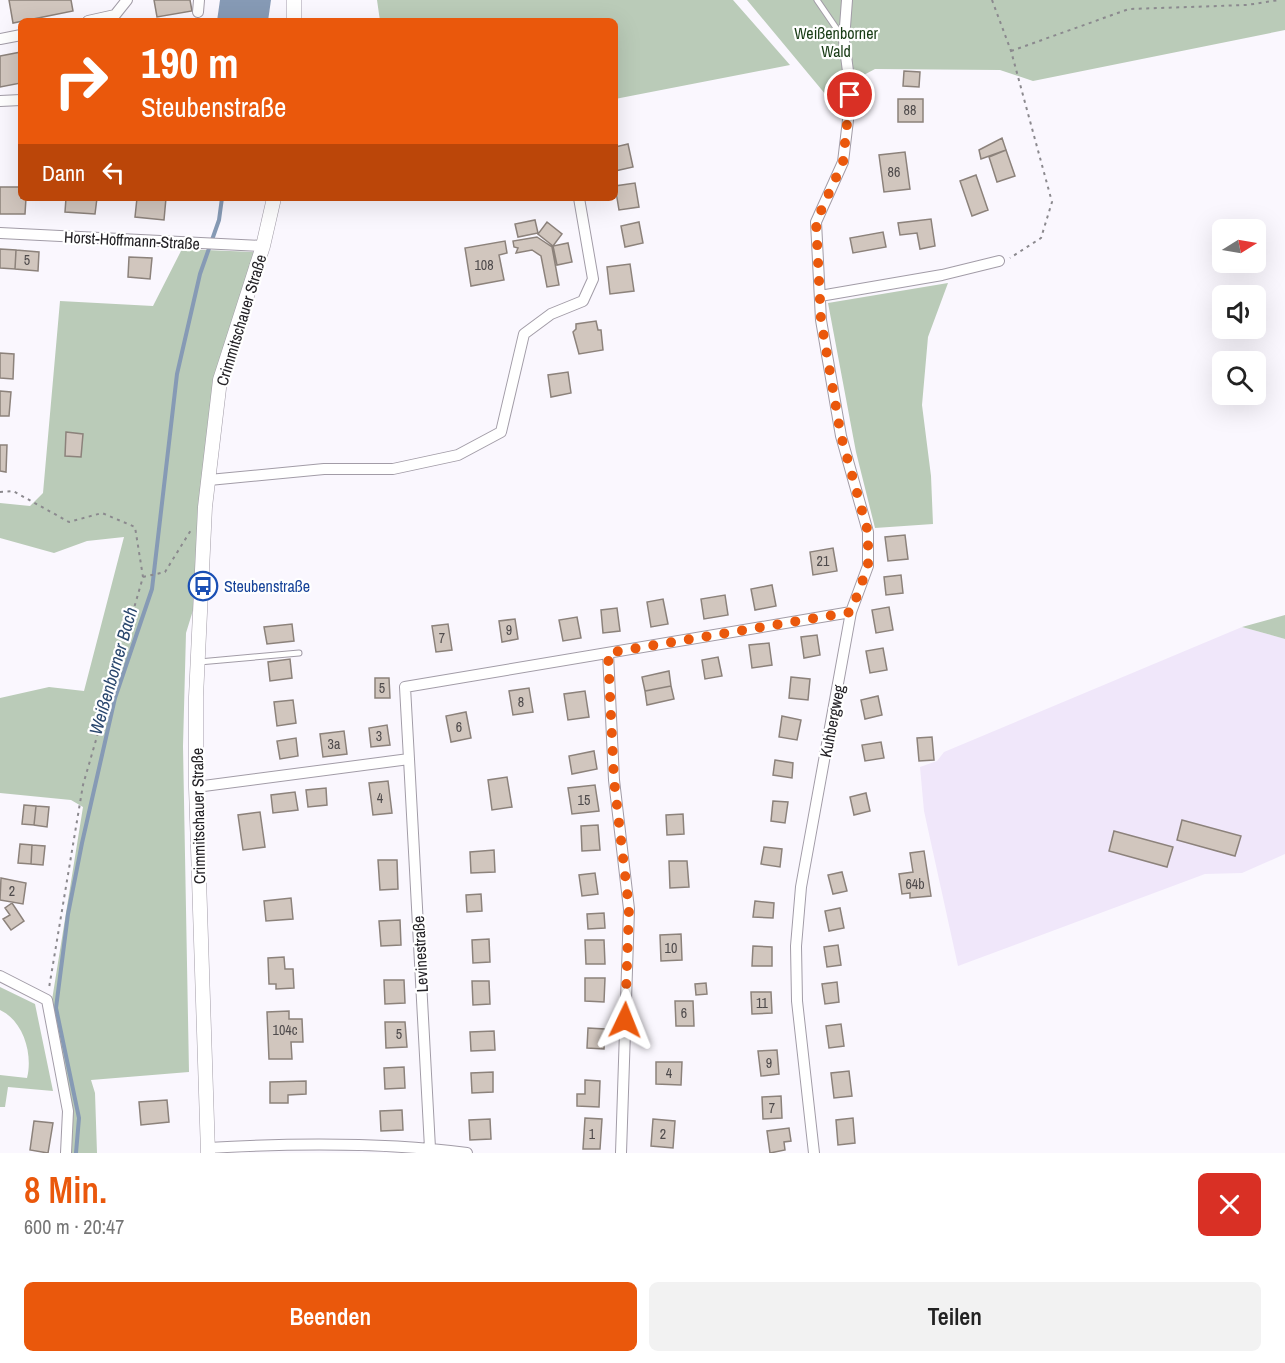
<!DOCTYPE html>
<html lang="de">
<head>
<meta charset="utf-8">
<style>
	:root { --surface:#fff; --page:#f2f2f2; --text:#222; --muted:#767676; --accent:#ea580c }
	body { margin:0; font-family:"Archivo Narrow",sans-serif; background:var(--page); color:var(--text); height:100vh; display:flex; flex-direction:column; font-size:22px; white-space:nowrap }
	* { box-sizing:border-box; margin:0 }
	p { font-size:20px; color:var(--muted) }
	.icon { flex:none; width:33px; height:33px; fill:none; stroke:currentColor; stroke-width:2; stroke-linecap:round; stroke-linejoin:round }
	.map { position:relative; height:1153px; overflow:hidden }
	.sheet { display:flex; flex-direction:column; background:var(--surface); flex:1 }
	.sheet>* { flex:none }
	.banner { position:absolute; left:18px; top:18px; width:600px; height:183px; border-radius:9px; box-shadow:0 6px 24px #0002; background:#ea580c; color:#fff; overflow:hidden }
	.needle { width:39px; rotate:79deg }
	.buttons { position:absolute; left:1212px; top:219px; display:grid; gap:12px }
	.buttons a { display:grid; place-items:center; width:54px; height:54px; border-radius:9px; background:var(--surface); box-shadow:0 6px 24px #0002; font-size:30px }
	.pin { position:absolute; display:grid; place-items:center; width:51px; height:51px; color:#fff; margin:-26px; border:3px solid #fff; border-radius:50%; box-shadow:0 2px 6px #0007 }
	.me { position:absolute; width:66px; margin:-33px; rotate:2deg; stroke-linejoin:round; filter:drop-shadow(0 0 4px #0008) }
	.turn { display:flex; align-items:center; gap:21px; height:126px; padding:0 24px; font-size:27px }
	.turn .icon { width:78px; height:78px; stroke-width:2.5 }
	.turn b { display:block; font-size:42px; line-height:51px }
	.then { display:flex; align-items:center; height:57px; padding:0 24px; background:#0003; gap:12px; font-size:22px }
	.round { display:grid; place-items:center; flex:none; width:63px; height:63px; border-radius:9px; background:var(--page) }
	.head { display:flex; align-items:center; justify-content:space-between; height:102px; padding:0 24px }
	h1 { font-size:36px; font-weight:600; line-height:45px; color:var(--accent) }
	.action { display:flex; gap:12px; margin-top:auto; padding:12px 24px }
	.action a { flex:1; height:69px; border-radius:9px; background:var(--accent); color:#fff; font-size:24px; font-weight:600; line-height:69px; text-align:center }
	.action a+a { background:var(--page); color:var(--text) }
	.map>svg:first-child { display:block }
	.built { fill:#f0e7fa }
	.green { fill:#bacbb8 }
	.water { fill:#869ab5 }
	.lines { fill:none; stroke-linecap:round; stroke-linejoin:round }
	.stream { stroke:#869ab5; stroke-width:4 }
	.building { fill:#d1c6be; stroke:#8c827b; stroke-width:1.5 }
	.lane-casing { stroke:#a29ca7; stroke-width:7 }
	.street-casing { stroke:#a29ca7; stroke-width:12 }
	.secondary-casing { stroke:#a29ca7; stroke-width:15 }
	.path { stroke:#8b898e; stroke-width:2; stroke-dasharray:3 4.5; stroke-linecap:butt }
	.lane { stroke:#fff; stroke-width:5 }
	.street { stroke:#fff; stroke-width:10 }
	.secondary { stroke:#fff; stroke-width:14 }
	.route { stroke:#ea580c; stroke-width:10; stroke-dasharray:0 18 }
	.labels { text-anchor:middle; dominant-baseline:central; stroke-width:4.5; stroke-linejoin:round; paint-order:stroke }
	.number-label { font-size:14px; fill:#4f4b4c }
	.park-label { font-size:16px; fill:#183b15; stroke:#fff }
	.street-label { font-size:16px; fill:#242226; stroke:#fff }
	.transit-label { font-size:16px; fill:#164399; stroke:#fff; text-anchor:start }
	.water-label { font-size:18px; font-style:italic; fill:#2a476e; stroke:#fff }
</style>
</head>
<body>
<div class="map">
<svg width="1285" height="1153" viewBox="0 0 1285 1153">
	<rect width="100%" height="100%" fill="#faf7fe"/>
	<path class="built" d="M1242,627L1285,639V854L1242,873L1205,874L958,966L924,811L920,767L937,761L944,752Z"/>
	<path class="green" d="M377,0H733L790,65L615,99V21H380Z
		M747,0H1285V30L1033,81L1000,70L875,69L826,95Z
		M182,249L254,252L220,380L194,607L186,633L183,746L189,1072L91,1080L95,1093L97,1153H71L52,1000L83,807L71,800L0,793V698L49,687L84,691L124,537L87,541L54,553L0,538V503L30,506L43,493L60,301L153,306Z
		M948,283L928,337L922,405L931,476L933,524L875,528L856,452L828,303Z
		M1285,615V639L1242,627Z
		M0,987L35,1004L53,1091L8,1087L5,1107H0V1075L27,1078C33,1055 24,1021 0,1010Z"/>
	<path class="water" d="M220,0H271L268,21H217Z"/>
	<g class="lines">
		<path class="stream" d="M76,1153L79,1118L56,1008L68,914L82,843L115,698L152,589L177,374L200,274L219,220L222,198"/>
	</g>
	<path class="building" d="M9,0H71L73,11L13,23Z
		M154,0H190L192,11L157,17Z
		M21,52V83L0,87V56Z
		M904,71L920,72L919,87L903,86Z
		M898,99H923V122H898Z
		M1002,138L1006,150L981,159L979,150Z
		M628,144L633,167L615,171V147Z
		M1006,150L1015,176L997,182L989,157Z
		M905,152L910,189L884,192L879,155Z
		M976,175L988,210L972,216L960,181Z
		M635,183L639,207L619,210L615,186Z
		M0,187H21V198H26L25,214H0Z
		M66,198H97L95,214L65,212Z
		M137,198H166L164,220L135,217Z
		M931,219L935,246L920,249L917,233L900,235L898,223Z
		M535,220L538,233L518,237L515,224Z
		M547,222L562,234L553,246L538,234Z
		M639,222L643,243L625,247L621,226Z
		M883,232L886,247L853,253L850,238Z
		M537,237L552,247L559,285L547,287L541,256L532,250L516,253L518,248L514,247L513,241Z
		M505,241L507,253L499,255L504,280L471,286L465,248Z
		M568,243L572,262L557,265L553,246Z
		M0,249L16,250L15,269L0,268Z
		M16,250L39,252L38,271L15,269Z
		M129,257L152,258L150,279L128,277Z
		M630,264L634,291L610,294L607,267Z
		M596,321L598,330H601L603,350L579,354L573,332L576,329V324Z
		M0,353L14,354L13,379L0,378Z
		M568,372L571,393L551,397L548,375Z
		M0,391L11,392L9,416H0Z
		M66,432L83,434L81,457L65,456Z
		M0,445H7L6,472L0,471Z
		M905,535L908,559L888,561L885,537Z
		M833,548L837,571L813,575L810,552Z
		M901,575L903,593L886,595L884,577Z
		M772,585L776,606L755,610L751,589Z
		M725,595L728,615L704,619L701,599Z
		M663,599L668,624L651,627L647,602Z
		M889,607L893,630L876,633L872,610Z
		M617,608L620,631L603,633L601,610Z
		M577,617L581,638L563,641L559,620Z
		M515,619L518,639L502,642L499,621Z
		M292,624L294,641L267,644L264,627Z
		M448,624L452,650L436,652L432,626Z
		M817,635L820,655L804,658L801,637Z
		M769,643L772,665L752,668L749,645Z
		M883,648L887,670L870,673L866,651Z
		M718,657L722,676L705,679L702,660Z
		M290,659L292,678L270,681L268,662Z
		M669,671L671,686L645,691L642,677Z
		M791,677L810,679L808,700L789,698Z
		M375,678H389L390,698H375Z
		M671,686L674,699L647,705L645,691Z
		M529,688L533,712L513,715L509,691Z
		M585,691L589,717L568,720L564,694Z
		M878,696L882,715L865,719L861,700Z
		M293,700L296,723L277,726L274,702Z
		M466,712L471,738L451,742L446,716Z
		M782,716L801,720L797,740L779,737Z
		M387,725L390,745L371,747L369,728Z
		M344,731L347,754L323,757L320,734Z
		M932,737L934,760L919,761L917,738Z
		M296,738L298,756L280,759L277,741Z
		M881,742L884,758L865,761L862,745Z
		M594,751L597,769L572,774L569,756Z
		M775,760L793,763L792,778L773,775Z
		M507,777L512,807L492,810L488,780Z
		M388,781L392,813L373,815L369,783Z
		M595,785L599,811L572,814L568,788Z
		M326,788L327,805L308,807L306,790Z
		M295,792L298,810L273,813L271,795Z
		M866,793L870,811L854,815L850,797Z
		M773,801L788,802L785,823L771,821Z
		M24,805L36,806L34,825L22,824Z
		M36,806L49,807L47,827L34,825Z
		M260,812L265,847L243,850L238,815Z
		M683,814L684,834L667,835L666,815Z
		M1182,820L1241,836L1235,856L1177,840Z
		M598,825L600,850L582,851L581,826Z
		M1114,831L1173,847L1167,867L1109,851Z
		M20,844L32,845L31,864L18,863Z
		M32,845L45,846L43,865L31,864Z
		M764,847L782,849L780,867L761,864Z
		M494,850L495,872L471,873L470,852Z
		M924,851L931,896L910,898V893L902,894L899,874L913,872L910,853Z
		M378,860H397L398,889L380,890Z
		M669,861H687L689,887L670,888Z
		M842,872L847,891L833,894L828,875Z
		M595,873L598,894L582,896L579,875Z
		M1,878L26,883L23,904L0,900Z
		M481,894L482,911L467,912L466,895Z
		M291,898L293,919L266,921L264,901Z
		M755,901L774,903L773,918L753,917Z
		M12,903L24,921L11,930L3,919L10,915L5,908Z
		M840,908L844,928L829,931L825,911Z
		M604,913L605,928L588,929L587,914Z
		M400,920L401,945L381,946L379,921Z
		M681,934L682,960L661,961L660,935Z
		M489,939L490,962L473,963L472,940Z
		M585,940H604L605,964H586Z
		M838,945L841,965L827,967L824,947Z
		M753,946L772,947V966H752Z
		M284,957L285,969H293L294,988L276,989V984H269L268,958Z
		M585,978H605L604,1002L585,1001Z
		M384,980H404L405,1003L385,1004Z
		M472,981H489L490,1004L473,1005Z
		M837,982L839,1002L825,1004L822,984Z
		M706,983L707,994L696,995L695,984Z
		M751,992H771L772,1013L752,1014Z
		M675,1001H693L694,1026H676Z
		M289,1011V1019H302L303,1042H291L292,1059H269L267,1012Z
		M385,1022H405L407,1047L386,1048Z
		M841,1024L844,1046L829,1048L826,1026Z
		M588,1028L605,1029L604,1049L587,1048Z
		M494,1031L495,1050L471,1051L470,1032Z
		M777,1050L779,1074L761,1076L758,1051Z
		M656,1062H682L681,1085L656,1084Z
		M404,1067L405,1088L385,1089L384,1068Z
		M849,1071L852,1096L834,1098L831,1073Z
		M493,1072V1092L472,1093L471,1073Z
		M585,1080L600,1081L599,1107L577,1106V1094H585Z
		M306,1081V1094L288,1095V1103H270V1082Z
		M781,1096L782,1118L763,1119L762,1097Z
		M167,1100L169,1122L141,1125L139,1102Z
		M402,1110L403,1130L381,1131L380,1111Z
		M585,1118L602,1119L600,1149H583Z
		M853,1118L855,1143L838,1145L836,1120Z
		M490,1119L491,1139L470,1140L469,1120Z
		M653,1119L675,1121L673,1148L651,1146Z
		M34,1121L53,1123L48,1153L30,1150Z
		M789,1128L791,1141L784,1142L785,1150L770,1153L767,1131Z"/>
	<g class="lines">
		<g class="lane-casing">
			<path id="lane" d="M817,0L843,38
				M199,662L299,653"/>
		</g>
		<g class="street-casing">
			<path id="street" d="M198,12L199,0
				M88,21L115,15L127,0
				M0,39L21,35
				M0,101L21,100
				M0,233L263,246
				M820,296L942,275L999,261
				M209,480L324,469H393L458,455L501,432L524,334L551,314L583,301L593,279L579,198
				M608,653L614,780L629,909L621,1153
				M409,759L430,1148
				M196,787L409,759L405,687L851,612
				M0,976L47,1000L68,1111L66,1153
				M208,1148C294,1143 381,1142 467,1153
				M814,1153L797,1001L796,946L801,887L851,612L868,566V532L841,436L821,320L816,222L843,162L851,95L844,40L847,0"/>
		</g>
		<g class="secondary-casing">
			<path id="secondary" d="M294,21V0
				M208,1153L196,787V697L205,507L220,380L263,246L274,198"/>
		</g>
		<path class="path" d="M992,0L1011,51L1052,202L1041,238L1010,258
			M1011,51L1129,9L1247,5L1279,0
			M0,492L13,491L69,522L102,513L135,527L143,577L83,785L49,988
			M143,577L165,572L191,530"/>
		<use href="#lane" class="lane"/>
		<use href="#street" class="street"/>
		<use href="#secondary" class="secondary"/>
	</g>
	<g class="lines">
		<path class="route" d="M625,1020L629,909L614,780L608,653L851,612L868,566V532L841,436L821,320L816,222L843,162L850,95"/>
	</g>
	<defs>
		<g id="bus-ring" transform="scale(1.5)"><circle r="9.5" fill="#fff" stroke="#1a4fb4" stroke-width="1.5"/><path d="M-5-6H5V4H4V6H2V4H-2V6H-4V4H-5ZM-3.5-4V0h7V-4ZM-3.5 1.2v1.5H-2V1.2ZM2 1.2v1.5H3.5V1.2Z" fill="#1a4fb4"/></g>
	</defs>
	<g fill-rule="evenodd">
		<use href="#bus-ring" x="203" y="586"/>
	</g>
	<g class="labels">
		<g class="number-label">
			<text x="910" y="110">88</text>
			<text x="894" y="172">86</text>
			<text x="27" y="260">5</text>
			<text x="484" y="265">108</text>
			<text x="823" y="561">21</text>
			<text x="509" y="630">9</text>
			<text x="442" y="638">7</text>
			<text x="382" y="688">5</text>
			<text x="521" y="702">8</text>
			<text x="459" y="727">6</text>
			<text x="379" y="736">3</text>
			<text x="334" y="744">3a</text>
			<text x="380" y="798">4</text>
			<text x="584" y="800">15</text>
			<text x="915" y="884">64b</text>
			<text x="12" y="891">2</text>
			<text x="671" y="948">10</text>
			<text x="762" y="1003">11</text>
			<text x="684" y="1013">6</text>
			<text x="285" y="1030">104c</text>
			<text x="399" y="1034">5</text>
			<text x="769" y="1063">9</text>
			<text x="669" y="1073">4</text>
			<text x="772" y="1108">7</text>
			<text x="592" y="1134">1</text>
			<text x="663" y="1134">2</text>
		</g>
		<g class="park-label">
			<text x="836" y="33">Weißenborner<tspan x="836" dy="18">Wald</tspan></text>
		</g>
		<g class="street-label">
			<text transform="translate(132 240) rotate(3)">Horst-Hoffmann-Straße</text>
			<text transform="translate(241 320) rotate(-73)">Crimmitschauer Straße</text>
			<text transform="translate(832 721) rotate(-79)">Kuhbergweg</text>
			<text transform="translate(198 816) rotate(-91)">Crimmitschauer Straße</text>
			<text transform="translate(420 954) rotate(-93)">Levinestraße</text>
		</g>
		<g class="transit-label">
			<text x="224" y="586">Steubenstraße</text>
		</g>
		<g class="water-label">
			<text transform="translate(113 671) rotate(-74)">Weißenborner Bach</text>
		</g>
	</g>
</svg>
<div class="buttons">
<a><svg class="needle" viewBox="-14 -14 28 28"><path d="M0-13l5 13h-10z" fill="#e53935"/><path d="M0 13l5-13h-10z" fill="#767676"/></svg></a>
<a><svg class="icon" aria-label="sound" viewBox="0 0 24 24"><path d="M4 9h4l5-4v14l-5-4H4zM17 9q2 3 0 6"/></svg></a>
<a><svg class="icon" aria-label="search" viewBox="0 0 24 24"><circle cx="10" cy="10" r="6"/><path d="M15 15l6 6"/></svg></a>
</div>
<div class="pin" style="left:850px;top:95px;background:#d93025"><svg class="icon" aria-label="arrive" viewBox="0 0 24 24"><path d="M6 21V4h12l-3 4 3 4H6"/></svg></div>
<svg class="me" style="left:625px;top:1020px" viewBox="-20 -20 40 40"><path d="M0-17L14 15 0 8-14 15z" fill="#ea580c" stroke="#fff" stroke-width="4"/></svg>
<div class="banner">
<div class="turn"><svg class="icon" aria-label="right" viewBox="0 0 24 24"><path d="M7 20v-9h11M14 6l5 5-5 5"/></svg><div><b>190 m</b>Steubenstraße</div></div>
<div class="then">Dann<svg class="icon" aria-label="left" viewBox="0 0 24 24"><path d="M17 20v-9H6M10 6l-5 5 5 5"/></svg></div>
</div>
</div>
<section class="sheet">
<div class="head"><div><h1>8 Min.</h1><p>600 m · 20:47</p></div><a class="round" style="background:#d93025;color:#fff"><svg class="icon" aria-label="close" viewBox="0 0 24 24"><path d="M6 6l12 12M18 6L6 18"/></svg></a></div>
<div class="action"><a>Beenden</a><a>Teilen</a></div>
</section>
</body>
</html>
